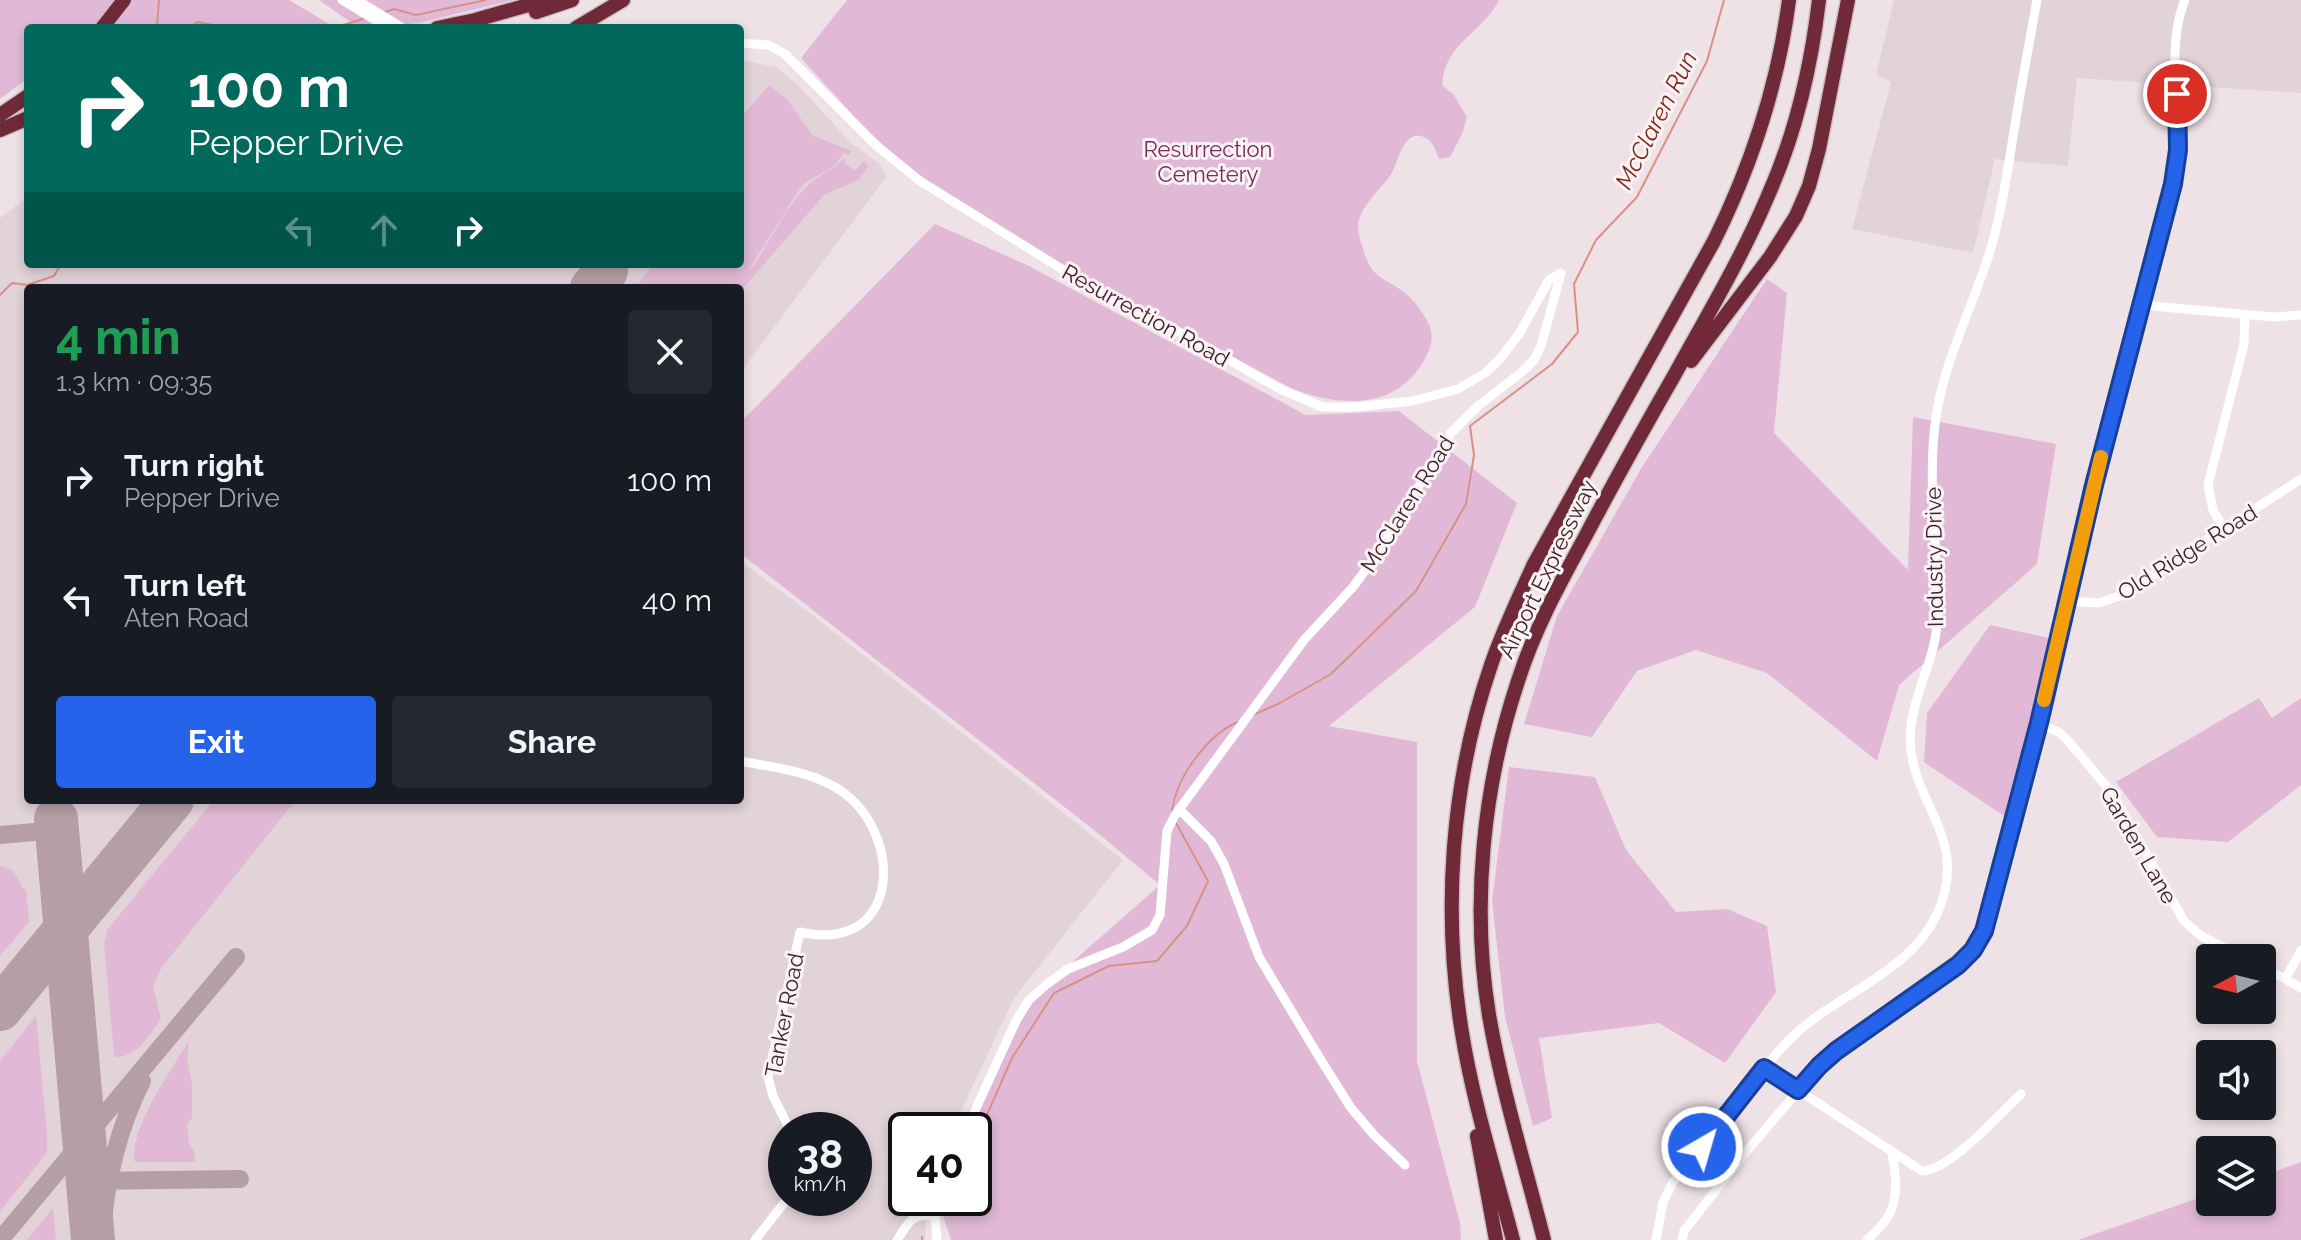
<!DOCTYPE html>
<html lang="en">
<head>
<meta charset="utf-8">
<style>
	:root { --surface:#171b24; --page:#242831; --text:#f1f3f6; --muted:#9ea1a6; --accent:#2563eb }
	body { margin:0; font-family:Raleway,sans-serif; background:var(--page); color:var(--text); height:100vh; display:flex; flex-direction:column; font-size:30px; white-space:nowrap }
	* { box-sizing:border-box; margin:0 }
	p { font-size:26px; color:var(--muted) }
	.icon { flex:none; width:44px; height:44px; fill:none; stroke:currentColor; stroke-width:2; stroke-linecap:round; stroke-linejoin:round }
	.map { position:relative; flex:1; overflow:hidden }
	.sheet { position:absolute; left:24px; top:284px; width:720px; height:520px; display:flex; flex-direction:column; background:var(--surface); border-radius:8px; box-shadow:0 4px 12px #0003 }
	.sheet>* { flex:none }
	.hud { position:absolute; left:24px; top:24px; width:720px; height:244px; border-radius:8px; box-shadow:0 4px 12px #0003; background:#00695c; color:#fff; overflow:hidden }
	.needle { width:52px; rotate:263deg }
	.buttons { position:absolute; left:2196px; top:944px; display:grid; gap:16px }
	.buttons a { display:grid; place-items:center; width:80px; height:80px; border-radius:8px; background:var(--surface); box-shadow:0 4px 12px #0003; font-size:40px }
	.speed { position:absolute; left:768px; top:1112px; display:flex; gap:16px; font-size:40px; font-weight:700; text-align:center }
	.speed>* { display:grid; place-content:center; width:104px; height:104px; border-radius:50%; background:var(--surface); box-shadow:0 4px 12px #0003; line-height:1 }
	.speed small { font-size:20px; font-weight:400 }
	.speed .limit { border:4px solid #111; border-radius:12px; background:#fff; color:#111 }
	.pin { position:absolute; display:grid; place-items:center; width:68px; height:68px; color:#fff; margin:-34px; border:4px solid #fff; border-radius:50%; box-shadow:0 2px 8px #0007 }
	.me { position:absolute; width:88px; margin:-44px; rotate:38deg; stroke-linejoin:round; filter:drop-shadow(0 0 6px #0008) }
	.turn { display:flex; align-items:center; gap:28px; height:168px; padding:0 32px; font-size:36px }
	.turn .icon { width:104px; height:104px; stroke-width:2.5 }
	.turn b { display:block; font-size:56px; line-height:68px }
	.lanes { display:flex; align-items:center; height:76px; padding:0 32px; background:#0003; justify-content:center; gap:40px; direction:ltr }
	.lanes .off { opacity:.35 }
	.round { display:grid; place-items:center; flex:none; width:84px; height:84px; border-radius:8px; background:var(--page) }
	.overview { display:flex; align-items:center; justify-content:space-between; height:136px; padding:0 32px }
	h1 { font-size:48px; font-weight:700; line-height:60px; color:#1e9e55 }
	.action { display:flex; gap:16px; margin-top:auto; padding:16px 32px }
	.action a { flex:1; height:92px; border-radius:8px; background:var(--accent); color:#fff; font-size:32px; font-weight:700; line-height:92px; text-align:center }
	.action a+a { background:var(--page); color:var(--text) }
	ul { padding:0; list-style:none }
	li { display:flex; align-items:center; gap:24px; height:120px; padding:0 32px }
	li div { flex:1 }
	li b { display:block; font-size:30px }
	li em { font-style:normal }
	.map>svg:first-child { display:block }
	.built { fill:#e2d3d9; fill-rule:evenodd }
	.green { fill:#e1b9d6 }
	.lines { fill:none; stroke-linecap:round; stroke-linejoin:round }
	.stream { stroke:#d89285; stroke-width:2 }
	.taxiway { stroke:#b59ea6; stroke-width:18 }
	.runway { stroke:#b59ea6; stroke-width:44 }
	.highway-casing { stroke:#cac1c3; stroke-width:17 }
	.minor { stroke:#fff; stroke-width:9 }
	.highway { stroke:#702938; stroke-width:14 }
	.route-casing { stroke:#184099; stroke-width:20 }
	.route { stroke:#2563eb; stroke-width:14 }
	.slow { stroke:#f59e0b; stroke-width:14 }
	.labels { text-anchor:middle; dominant-baseline:central; stroke-width:6; stroke-linejoin:round; paint-order:stroke }
	.park-label { font-size:22px; fill:#7c265a; stroke:#faf3f6 }
	.street-label { font-size:22px; fill:#412029; stroke:#faf3f6 }
	.water-label { font-size:24px; font-style:italic; fill:#832714; stroke:#faf3f6 }
</style>
</head>
<body>
<div class="map">
<svg width="2301" height="1240" viewBox="0 0 2301 1240">
	<rect width="100%" height="100%" fill="#eee2e7"/>
	<path class="built" d="M1894,0H2301V93L2077,78L2068,166L1995,159L1973,253L1852,229L1891,82L1876,75Z
		M743,60L776,67L798,85L850,142L879,163L887,176L740,373V288H28V800H740V561L810,613L1123,860L1014,998L952,1130H906V1198H926L925,1240H0V218L28,197V264H740V63ZM786,1130H854V1198H786Z"/>
	<path class="green" d="M0,0H289L336,28H28V78L0,99Z
		M319,0H513L418,23L372,28H359Z
		M847,0H1499C1482,34 1445,42 1442,85L1454,95L1467,117L1462,134L1450,157L1439,159C1435,149 1433,139 1421,136C1402,132 1398,164 1390,176C1379,191 1359,207 1358,227C1358,233 1360,240 1362,245C1364,251 1365,257 1368,262C1375,279 1392,282 1405,293C1415,301 1425,315 1430,327C1434,339 1430,351 1423,362C1395,410 1340,407 1293,389L1070,270L919,175L870,134L801,58Z
		M769,85L787,99L813,136L852,151L849,155L844,153L834,166L805,183L797,193L750,268L751,269C770,243 783,211 805,188C817,175 834,170 846,157L844,162L855,171L864,161L869,166L858,180L824,195L740,292V288H642L638,284L654,264H740V119Z
		M935,224L1029,266L1306,415L1399,411L1517,503L1475,607L1329,726L1417,742V1061L1460,1223L1461,1240H951L937,1198H974V1130H958L1037,993L1160,885L1099,834L740,553V423Z
		M1767,279L1787,293L1774,433L1908,570L1913,417L2056,444L2037,564L1899,685L1877,761L1767,673L1696,650L1637,671L1592,737L1524,724L1557,616L1642,467Z
		M1990,625L2053,639L2007,818L1924,762L1927,713Z
		M2259,698L2272,718L2301,698V785L2228,842L2157,837L2116,782Z
		M1509,767L1595,777L1626,850L1676,912L1727,909L1767,926L1776,992L1725,1063L1659,1023L1539,1038L1552,1118L1533,1126L1505,1017L1492,901Z
		M214,800H296L162,967L153,986L161,1019C149,1035 138,1057 116,1057L114,1055L104,944L107,930Z
		M0,866C14,868 18,876 22,888L26,889L29,922L0,956Z
		M36,1016L47,1134V1152L43,1158L0,1211V1061Z
		M189,1041L187,1058L192,1084V1118L187,1124L189,1143L194,1151L195,1162H135C127,1133 173,1066 189,1041Z
		M2301,1162V1240H2078L2210,1194V1202H2262V1176Z
		M53,1208L56,1240H27Z"/>
	<g class="lines">
		<path class="stream" d="M385,12L394,9L416,15L486,0
			M157,27L159,0
			M155,28H159
			M191,28L197,22L229,28
			M334,28L363,19
			M0,295L12,283L27,285L54,276L61,264
			M1255,714L1278,704L1331,674L1416,591L1466,504L1474,455L1470,426L1552,364L1578,332L1574,284L1596,240L1637,197L1707,61L1724,0
			M1172,811C1176,778 1207,735 1238,722
			M974,1149L976,1140L1012,1058L1054,993L1109,966L1157,961L1187,926L1208,881L1176,823
			M945,1203L950,1198
			M922,1240V1237"/>
		<path class="taxiway" d="M0,835L57,830
			M88,1181L240,1179
			M0,1240L236,957
			M101,1240C105,1184 117,1131 142,1081"/>
		<path class="runway" d="M592,288L606,271
			M56,819L93,1240
			M0,1009L172,800"/>
		<g class="highway-casing">
			<path id="highway" d="M536,12L572,0
				M102,28L124,0
				M437,28L475,20L546,0
				M576,28L623,0
				M0,115L28,96
				M0,130L28,118
				M1691,361L1770,257L1796,216L1809,186L1819,149L1848,0
				M1477,1136L1496,1240
				M1513,1240C1495,1171 1473,1102 1462,1033C1442,911 1451,782 1491,665C1503,630 1519,597 1534,564L1714,241C1752,164 1778,85 1789,0
				M1544,1240C1525,1165 1502,1091 1489,1015C1471,905 1483,786 1518,681C1534,630 1560,583 1585,537C1614,482 1644,428 1675,374C1707,316 1741,259 1767,198C1795,136 1811,68 1819,0"/>
		</g>
		<path class="minor" d="M342,0L388,28
			M357,0L403,28
			M740,43L768,45L785,54L878,147L920,181L1086,284L1189,337L1278,388L1322,407H1355L1413,401L1458,389L1485,373L1500,359L1519,334L1549,280L1561,273
			M2141,305L2274,317L2301,315
			M2224,529L2213,510L2208,485L2244,344L2245,314
			M2067,601L2099,603L2122,595L2301,479
			M2039,723L2060,733L2070,743L2112,793L2184,921L2201,936L2245,958
			M740,761C775,768 815,771 844,793C905,839 899,955 800,932L768,1077L773,1096L790,1130
			M1179,809L1211,841L1224,864L1259,957L1321,1060L1351,1108L1374,1135L1405,1165
			M2262,966L2301,988
			M2286,978L2301,950
			M1764,1068L1922,1171C1949,1171 2001,1113 2021,1094
			M966,1130L1017,1019L1029,1000L1047,984L1068,969L1123,947L1152,930L1160,915L1167,831L1175,815L1304,640L1353,587L1381,549L1450,434L1478,406L1522,372L1534,360L1541,346L1561,273
			M755,1240L788,1198
			M897,1240C910,1221 910,1214 935,1215
			M937,1240L935,1215L937,1198
			M1656,1240L1663,1202L1673,1182C1695,1154 1717,1127 1739,1099C1756,1078 1772,1057 1791,1038C1835,995 1909,973 1936,916C1975,834 1902,800 1911,726C1915,690 1935,659 1937,623C1940,553 1925,481 1937,411C1947,352 1977,299 1993,241C2003,205 2008,168 2014,131C2021,87 2029,44 2037,0
			M1682,1240L1684,1231L1741,1158L1819,1066L1861,1033L1958,965L1973,950L1984,931L2039,723L2094,485L2176,171C2183,117 2164,49 2185,0
			M1867,1240C1873,1234 1880,1228 1885,1221C1900,1202 1896,1171 1891,1150"/>
		<use href="#highway" class="highway"/>
	</g>
	<g class="lines">
		<g class="route-casing">
			<path id="route" d="M1702,1147L1764,1068L1798,1090L1819,1066L1836,1051L1958,965L1973,950L1984,931L2039,723L2094,485L2173,184L2178,150L2177,94"/>
		</g>
		<use href="#route" class="route"/>
		<path class="slow" d="M2044,700L2101,457"/>
	</g>
	<g class="labels">
		<g class="park-label">
			<text x="1208" y="149">Resurrection<tspan x="1208" dy="25">Cemetery</tspan></text>
		</g>
		<g class="street-label">
			<text transform="translate(1146 315) rotate(29)">Resurrection Road</text>
			<text transform="translate(1407 504) rotate(-58)">McClaren Road</text>
			<text transform="translate(2187 552) rotate(-32)">Old Ridge Road</text>
			<text transform="translate(1934 557) rotate(-91)">Industry Drive</text>
			<text transform="translate(1547 569) rotate(-64)">Airport Expressway</text>
			<text transform="translate(2139 845) rotate(60)">Garden Lane</text>
			<text transform="translate(784 1015) rotate(-79)">Tanker Road</text>
		</g>
		<g class="water-label">
			<text transform="translate(1656 120) rotate(-63)">McClaren Run</text>
		</g>
	</g>
</svg>
<div class="buttons">
<a><svg class="needle" viewBox="-14 -14 28 28"><path d="M0-13l5 13h-10z" fill="#e53935"/><path d="M0 13l5-13h-10z" fill="#9ea1a6"/></svg></a>
<a><svg class="icon" aria-label="sound" viewBox="0 0 24 24"><path d="M4 9h4l5-4v14l-5-4H4zM17 9q2 3 0 6"/></svg></a>
<a><svg class="icon" aria-label="layers" viewBox="0 0 24 24"><path d="M12 4l9 5-9 5-9-5zM3 14l9 5 9-5"/></svg></a>
</div>
<div class="speed"><div>38<small>km/h</small></div><div class="limit">40</div></div>
<div class="pin" style="left:2177px;top:94px;background:#d93025"><svg class="icon" aria-label="arrive" viewBox="0 0 24 24"><path d="M6 21V4h12l-3 4 3 4H6"/></svg></div>
<svg class="me" style="left:1702px;top:1147px" viewBox="-20 -20 40 40"><circle r="17" fill="#2563eb" stroke="#fff" stroke-width="3"/><path d="M0-11L8 9 0 5-8 9z" fill="#fff"/></svg>
<div class="hud">
<div class="turn"><svg class="icon" aria-label="right" viewBox="0 0 24 24"><path d="M7 20v-9h11M14 6l5 5-5 5"/></svg><div><b>100 m</b>Pepper Drive</div></div>
<div class="lanes"><svg class="icon off" aria-label="left" viewBox="0 0 24 24"><path d="M17 20v-9H6M10 6l-5 5 5 5"/></svg><svg class="icon off" aria-label="ahead" viewBox="0 0 24 24"><path d="M12 20V5M6 11l6-6 6 6"/></svg><svg class="icon" aria-label="right" viewBox="0 0 24 24"><path d="M7 20v-9h11M14 6l5 5-5 5"/></svg></div>
</div>
<section class="sheet">
<div class="overview"><div><h1>4 min</h1><p>1.3 km · 09:35</p></div><a class="round"><svg class="icon" aria-label="close" viewBox="0 0 24 24"><path d="M6 6l12 12M18 6L6 18"/></svg></a></div>
<ul>
<li><svg class="icon" aria-label="right" viewBox="0 0 24 24"><path d="M7 20v-9h11M14 6l5 5-5 5"/></svg><div><b>Turn right</b><p>Pepper Drive</p></div><em>100 m</em></li>
<li><svg class="icon" aria-label="left" viewBox="0 0 24 24"><path d="M17 20v-9H6M10 6l-5 5 5 5"/></svg><div><b>Turn left</b><p>Aten Road</p></div><em>40 m</em></li>
</ul>
<div class="action"><a>Exit</a><a>Share</a></div>
</section>
</div>
</body>
</html>
